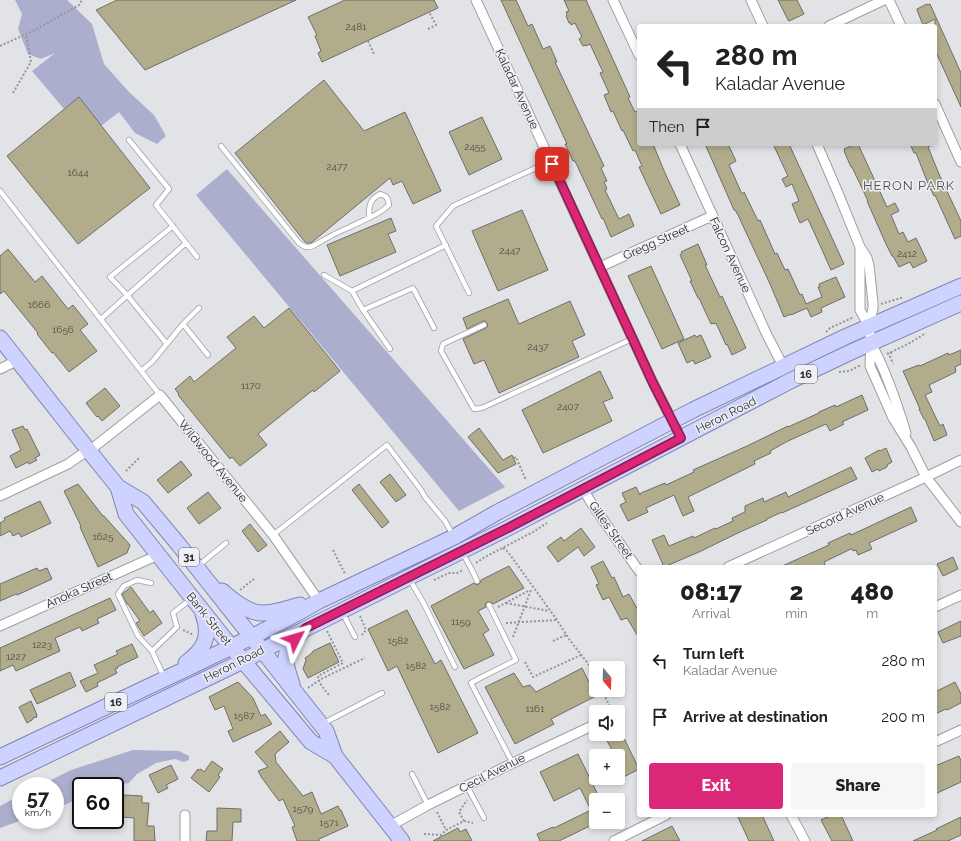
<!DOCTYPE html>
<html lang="en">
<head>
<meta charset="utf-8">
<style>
	:root { --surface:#fff; --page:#f6f6f6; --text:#202124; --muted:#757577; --accent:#db2777 }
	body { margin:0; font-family:Raleway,sans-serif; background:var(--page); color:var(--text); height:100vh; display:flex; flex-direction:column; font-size:15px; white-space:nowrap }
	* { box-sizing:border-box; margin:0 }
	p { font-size:13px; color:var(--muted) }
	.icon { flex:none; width:22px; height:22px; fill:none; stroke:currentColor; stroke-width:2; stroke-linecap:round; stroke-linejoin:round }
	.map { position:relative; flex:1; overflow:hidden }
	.sheet { position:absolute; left:637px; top:565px; width:300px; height:252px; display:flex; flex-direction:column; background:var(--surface); border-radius:4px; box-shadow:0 2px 6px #0003 }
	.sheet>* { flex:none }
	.banner { position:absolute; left:637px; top:24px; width:300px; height:122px; border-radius:4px; box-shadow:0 2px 6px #0003; background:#fff; color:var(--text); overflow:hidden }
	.needle { width:26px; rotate:161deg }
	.controls { position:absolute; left:589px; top:661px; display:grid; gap:8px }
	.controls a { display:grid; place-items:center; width:36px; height:36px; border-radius:4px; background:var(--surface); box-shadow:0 2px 6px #0003; font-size:20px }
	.speed { position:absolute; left:12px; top:777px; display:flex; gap:8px; font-size:20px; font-weight:700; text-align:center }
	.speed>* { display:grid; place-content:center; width:52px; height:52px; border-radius:50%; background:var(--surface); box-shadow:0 2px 6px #0003; line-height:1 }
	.speed small { font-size:10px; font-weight:400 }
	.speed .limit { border:2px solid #111; border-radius:6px; background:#fff; color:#111 }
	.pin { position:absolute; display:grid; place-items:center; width:34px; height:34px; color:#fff; margin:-17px; border-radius:8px; box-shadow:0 2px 6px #0006 }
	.me { position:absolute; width:44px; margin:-22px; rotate:50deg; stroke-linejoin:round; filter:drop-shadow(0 0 3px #0008) }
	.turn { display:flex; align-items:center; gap:14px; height:84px; padding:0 12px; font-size:18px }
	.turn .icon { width:52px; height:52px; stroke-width:2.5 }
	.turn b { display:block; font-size:28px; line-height:34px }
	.then { display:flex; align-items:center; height:38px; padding:0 12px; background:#0003; gap:8px; font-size:15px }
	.eta { display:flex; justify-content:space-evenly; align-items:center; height:68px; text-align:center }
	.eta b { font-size:24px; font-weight:800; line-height:28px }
	.button { display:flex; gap:8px; margin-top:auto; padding:8px 12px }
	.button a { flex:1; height:46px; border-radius:4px; background:var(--accent); color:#fff; font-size:16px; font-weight:800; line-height:46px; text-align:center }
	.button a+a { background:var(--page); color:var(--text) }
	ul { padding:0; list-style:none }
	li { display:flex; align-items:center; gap:12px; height:56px; padding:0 12px }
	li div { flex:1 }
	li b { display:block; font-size:15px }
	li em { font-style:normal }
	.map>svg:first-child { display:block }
	.green { fill:#abafcd }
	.building { fill:#b1ad8c; stroke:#6e6d69 }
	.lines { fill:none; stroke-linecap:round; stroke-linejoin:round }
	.lane-casing { stroke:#9e9fa3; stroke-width:6 }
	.street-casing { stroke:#9e9fa3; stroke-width:11 }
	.primary-casing { stroke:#8085b5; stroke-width:17 }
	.path { stroke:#959598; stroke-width:2; stroke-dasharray:2 2; stroke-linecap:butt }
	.lane { stroke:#fff; stroke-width:4.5 }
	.street { stroke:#fff; stroke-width:9 }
	.primary { stroke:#ced2fe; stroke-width:15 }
	.route-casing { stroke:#8e194d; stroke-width:10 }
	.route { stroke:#db2777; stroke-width:7 }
	.labels { text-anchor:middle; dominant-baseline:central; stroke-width:3; stroke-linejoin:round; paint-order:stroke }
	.number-label { font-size:10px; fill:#4e4d46 }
	.shield { fill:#eff0f5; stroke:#67686a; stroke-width:1 }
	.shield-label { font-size:11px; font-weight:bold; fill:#2d2d2f }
	.street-label { font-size:12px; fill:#2d2d2f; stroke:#eff0f5 }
	.neighbourhood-label { font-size:13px; letter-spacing:1px; fill:#4d4d51; stroke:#eff0f5 }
</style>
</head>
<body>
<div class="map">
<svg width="961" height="841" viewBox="0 0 961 841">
	<rect width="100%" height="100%" fill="#e2e3e7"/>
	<path class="green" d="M15,0H67L92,24L104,64L129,92L154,115L166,136L157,144L135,133L119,112L101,126L79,97L64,109L32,71L55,53L41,59L28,54L18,29L22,14Z
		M227,169L505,487L459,511L196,195Z
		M133,750L179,751L189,756V760L184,762L175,759L156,763L137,774L129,783L108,786H81V797L67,804L55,808V786H39L71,770Z
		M21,795L22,820L0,828V806Z"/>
	<path class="building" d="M117,0H296L145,70L96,10Z
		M345,0H434L438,8L322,62L318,53L321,51L315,36L317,35L308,17Z
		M501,0H516L528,26L532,24L543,49L550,46L557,62H555L604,166L601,168L607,181L604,182L607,189L605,190L619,219L629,214L634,226L611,237L603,218L602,219L575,161H573L565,144H567Z
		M564,0H586L630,97L628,98L635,112L637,111L639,116V144H653L665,173L680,205L661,214L639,167L642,166L635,150L633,151L623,130L622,131L613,111L611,112L604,95L609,93L600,73L603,72L590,44L586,46V45L583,46L579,39L582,37L575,23L571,25V23H569L566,16L567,15L566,12L569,11Z
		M778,0H797L804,14L789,21L788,20Z
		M927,4V5L930,4L961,73V107L935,50V19L923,25L917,10V9Z
		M324,80L364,131L405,112L441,191L413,204L402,181L393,185L390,178L311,243H307L305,242L235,153Z
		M79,97L150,188L78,244L7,156Z
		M482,117L502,159L469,175L449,132Z
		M705,144H728L736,161L729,165L742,194L744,192L758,221L760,220L775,254L777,253L785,270L788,269L800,295L802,294L806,304L822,297L818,287H820L819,284L836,277L845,297L821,308L822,312L811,317L807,308L791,315V314L784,317L770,284L738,215L735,210H734Z
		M773,144H789L844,264L831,270L823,252L808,219L800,223L792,204L799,201L792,184L786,187L782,179L788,176Z
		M856,144H858L887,207L895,203L899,211L891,215L899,234L903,232L908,242L916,238L927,261L913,268L910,262L899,267L893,256H892L886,244L867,201H868L852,167H851L844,151L845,150L844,149Z
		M910,144H934L928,147L939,174L961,221V236L955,239L935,195L934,196L927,181L916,153H914Z
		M522,210L548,270L498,291L472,231Z
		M391,218L396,231L388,234L396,252L340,276L327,245Z
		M698,244L707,265H705L713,282L720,297L722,296L746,348L732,355L727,344L726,345L716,323L714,324V323L711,324L699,298H698L690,281H692L680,255L682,254L681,252Z
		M8,249L35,282L42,276L68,309L73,305L88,324L80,330L97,351L69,372L53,352L52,353L37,334L38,333L4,291L0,294V256Z
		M651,266L684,339L662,349L628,276Z
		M508,299L519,324L570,301L585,335L572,341L579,357L499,393L484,360L474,364L463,339L486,328L488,326L487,323L485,321H483L467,329L463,318Z
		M289,308L340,371L314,392L313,390L258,434L267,445L240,466L232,457L230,459L178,395L179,394L175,389L190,376L194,382L236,348L227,337L254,316L264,328Z
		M695,335L696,337L701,335L711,357L695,364L693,360L687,363L678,343Z
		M961,350V364L955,367L956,370H955L956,372L929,385L932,392L925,395L940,426L943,424L947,435L934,441L925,419H924L919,409H920L903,371L919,365L920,366L948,353L949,355Z
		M600,371L613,398L603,402L612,421L543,453L522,410Z
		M105,388L120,406L102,421L98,416L97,417L86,403Z
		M862,395L868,410L842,422L844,424L830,431L826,424L788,441L770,451L771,453L754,461L755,464L688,497L694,511L683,516L674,495L646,508L648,512L628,521L620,505L626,502L622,493L636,487L640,495L641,493L665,483L666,485L694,472L693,470L747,446L788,426V427L819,413V412L835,405L836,407Z
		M23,426L25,430L27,429L40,455L35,458L37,460L29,464L28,462L16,468L10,456L21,450L12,430Z
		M479,428L503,460L512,455L516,464L498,473L468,437Z
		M886,448L892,462L887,465V467L879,471L878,469L872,472L865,458L879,450L880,451Z
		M181,461L192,475L168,493L157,480Z
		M851,467L857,479L782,513V512L767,519V520L740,532L699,552L664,567L652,540L664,535L669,546L693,536L694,538L715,528L716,529L733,521L732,518L745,512V506L763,498L764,502L786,492L788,497Z
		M390,474L406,495L396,502L380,482Z
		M78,484L103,516H104L130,545L127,553L98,567L80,527L81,526L64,491Z
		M359,484L389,522L382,528L352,490Z
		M208,492L221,508L199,524L187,508Z
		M40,501L51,523L21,537L19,533L13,536L10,531L0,536V523L5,520L4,518Z
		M911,507L917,521L869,543L872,549L858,555L856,550L853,551L852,549H851L824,562L826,567H780L829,545L828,543L850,533L851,535Z
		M250,524L267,545L258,552L242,531Z
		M581,528L595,547L584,556L578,547L558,562L547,547L561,537L564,541Z
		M953,557L958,569L943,576L937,564Z
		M603,561L612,578L614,577L623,597L629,594L639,612V638L627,618L621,620L609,597L603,600L596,585L599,584L591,567Z
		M509,566L524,588L493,604L491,602H487L485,604L486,607L478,611L489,630L483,634L494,655L464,669L431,606L474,583L476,585L479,584L480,583L481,580Z
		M37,568L39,571L47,568L52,579L17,595L16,594L0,601V584Z
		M131,587L150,613L153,610L162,623L144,636L136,623L140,621L128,604H127L122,594Z
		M110,598L116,610L97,619L99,623L82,631L80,627L55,638L60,651L16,671L13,665L0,671V648Z
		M407,610L435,664L441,660L478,733L438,753L397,666L388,671L368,629Z
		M961,621V636L943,643L938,632Z
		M330,643L339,662L308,678L303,669L306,660L305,658L311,654L313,651Z
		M132,644L138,657L117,667L118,668L115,669L117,673L97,683L98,686L86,692L80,681L98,673L94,665L118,654L116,651Z
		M582,668L596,696L551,719L554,724L515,744L485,687L514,673L523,687L530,685L536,692Z
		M70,672L76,686L37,704L30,690Z
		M238,682L253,698L261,716L265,714L272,724L233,742L228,731L233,729L224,706L215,710L209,697Z
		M955,682L961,694V703L947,710L946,709L935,714V692Z
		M31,701L37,715H36L37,717L33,718L32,720L27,723L19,707Z
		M280,731L289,742L275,754L276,762L303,796L312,792L321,814L338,806L340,810H341L348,826L319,839V841H297L292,827L295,826L283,799L279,801L262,778L258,771L268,767L255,752Z
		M611,734H622L639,769L618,780V756H600L612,750L605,737Z
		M578,754L599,797L596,799V823L559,841H540L537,834L553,827L554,828L591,810L580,788L554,801L540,772Z
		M959,756L961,761V782L935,794V766Z
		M212,761L223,769L218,775L220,777L209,792L191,778L198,769L199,770L201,769L204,772Z
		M171,765L178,779L166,785L168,788L158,793L149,775Z
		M123,795L142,796V803H149L147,826H154L155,841H134V818L122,817Z
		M217,808L241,809V822H233L232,841H206L207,831H217Z
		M737,815H762L774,841H749Z
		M832,815H841L853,841H832L821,820Z
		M961,817V835L948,841H913L937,830L936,829Z
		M672,826L680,841H642Z
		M458,828L460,832L466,829L472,841H433Z"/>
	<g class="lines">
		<g class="lane-casing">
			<path id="lane" d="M129,140L169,189L156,205L197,257
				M221,146L299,243C304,247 307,248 313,246C325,239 337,232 350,227C363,220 378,216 389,205C388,198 387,196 380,194C369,200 369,206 369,218
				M0,191L160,395
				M324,275L352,291L446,245
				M352,291L363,310L413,288L434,328
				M469,293L436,226L453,206L551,161
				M363,310L390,349
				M101,319L186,243
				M183,324L208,355
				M484,325L443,344L441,351L474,409L482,408L632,339
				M167,344L127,295L110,277L173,226
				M141,371L152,362L183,324L199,308
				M273,535L387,445L421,490L425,497L445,521L453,535
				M463,554L472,570L477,581
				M198,566L226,543
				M410,580L424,604L455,667
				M151,583L137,580L124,586L118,594L138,636L152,651
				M489,605L516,660L482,677L471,683L509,756L513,763
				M343,614L355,637
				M164,677L152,651L177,627L173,613L191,599
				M324,723L382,693
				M412,774L428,805
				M467,786L484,818"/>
		</g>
		<g class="street-casing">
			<path id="street" d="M476,0L653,383L681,438
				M613,0L639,55
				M751,0L763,26
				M889,0L901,26
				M829,26L884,0
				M935,104L961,162
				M680,144L767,335L783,366
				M817,144L838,193L860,247L867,258L869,265L873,303V308L869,326L871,343L870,366L893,418L911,447L926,477L961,522
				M860,248V310L869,326
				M600,267L712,216
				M871,343C886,371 897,403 906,433
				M0,369L18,360
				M89,451L160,395L273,535L319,601
				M583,489L592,504L639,571
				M0,496L68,464L88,450
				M728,567L926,477L961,460
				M935,607L961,595
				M0,626L158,555
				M935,742L961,730
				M791,815L805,841
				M390,826L428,805L513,763L596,724
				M185,841V815
				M614,841L666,815"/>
		</g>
		<g class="primary-casing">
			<path id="primary" d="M0,338L89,451L118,487L143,502L179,545L326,731L335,756L402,841
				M118,487L126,514L224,638L311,742L335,756
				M222,591C232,599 245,611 260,613C273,614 288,608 300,605
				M186,663C205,649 211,636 203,614
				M292,684C284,661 281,652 300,634
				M0,757C64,727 128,697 192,666C235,645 278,625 319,601L454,537L496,513L693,410L845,337L961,286
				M0,778L243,661L273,645L508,528L790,381L851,352L961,303"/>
		</g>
		<path class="path" d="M428,29L436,25L429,12
			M368,41L374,54
			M0,46L37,29L79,5L82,0
			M13,93L31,62L26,34
			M881,304L904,297
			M826,332L830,328L854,317
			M891,352L890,356L893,364
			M887,354L908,344L926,333
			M839,372L849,371L861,365
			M514,458L516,457L526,480
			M126,471L139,458
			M503,548L508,552L557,620L569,639L589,665L596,678
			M333,550L345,574
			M476,563L485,557L533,532L547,523
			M434,580L449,573H457L463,570
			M240,590L254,579
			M506,603L549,611
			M498,607L530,590
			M360,616L366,630L362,635
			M506,623L557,620
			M183,630L194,635
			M327,631L343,663L318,676C319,684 324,689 329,695
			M513,637L531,590
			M553,641L566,635
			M525,662L533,677L581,655
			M308,688L321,679L365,658
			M602,690L610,707L607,712
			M437,812L446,830
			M464,821L459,812L467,800
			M424,834L441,835L446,830L464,821L473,823
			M440,841L441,835"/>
		<use href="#lane" class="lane"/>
		<use href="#street" class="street"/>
		<use href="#primary" class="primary"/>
	</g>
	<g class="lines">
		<g class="route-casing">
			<path id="route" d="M295,639L306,628L508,528L681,438L653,383L552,164"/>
		</g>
		<use href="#route" class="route"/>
	</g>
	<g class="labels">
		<g class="number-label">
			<text x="356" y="26">2481</text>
			<text x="475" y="146">2455</text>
			<text x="337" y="166">2477</text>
			<text x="78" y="172">1644</text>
			<text x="510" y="250">2447</text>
			<text x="907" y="253">2412</text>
			<text x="39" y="304">1666</text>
			<text x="63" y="329">1656</text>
			<text x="538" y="346">2437</text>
			<text x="251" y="385">1170</text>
			<text x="568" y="406">2407</text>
			<text x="103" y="536">1625</text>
			<text x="461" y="621">1159</text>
			<text x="398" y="640">1582</text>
			<text x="42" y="644">1223</text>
			<text x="16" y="656">1227</text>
			<text x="416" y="665">1582</text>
			<text x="440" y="706">1582</text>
			<text x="535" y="708">1161</text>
			<text x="244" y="715">1587</text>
			<text x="303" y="808">1579</text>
			<text x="329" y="822">1571</text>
		</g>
		<g class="shield">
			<rect x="795" y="365" width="22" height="18" rx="3"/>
			<rect x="179" y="548" width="20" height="18" rx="3"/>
			<rect x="105" y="693" width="22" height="18" rx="3"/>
		</g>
		<g class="shield-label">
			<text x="806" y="374">16</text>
			<text x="189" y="557">31</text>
			<text x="116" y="702">16</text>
		</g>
		<g class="street-label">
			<text transform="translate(517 89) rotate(65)">Kaladar Avenue</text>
			<text transform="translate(656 242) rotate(-24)">Gregg Street</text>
			<text transform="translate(730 255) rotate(65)">Falcon Avenue</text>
			<text transform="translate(726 415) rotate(-27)">Heron Road</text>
			<text transform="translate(213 461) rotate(51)">Wildwood Avenue</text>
			<text transform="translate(845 514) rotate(-25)">Secord Avenue</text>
			<text transform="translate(611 530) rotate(55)">Gilles Street</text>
			<text transform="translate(79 590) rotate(-24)">Anoka Street</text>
			<text transform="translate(209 619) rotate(51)">Bank Street</text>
			<text transform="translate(234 664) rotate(-27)">Heron Road</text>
			<text transform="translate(492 773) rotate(-27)">Cecil Avenue</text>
		</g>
		<g class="neighbourhood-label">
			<text x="909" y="185">HERON PARK</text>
		</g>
	</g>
</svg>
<div class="controls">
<a><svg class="needle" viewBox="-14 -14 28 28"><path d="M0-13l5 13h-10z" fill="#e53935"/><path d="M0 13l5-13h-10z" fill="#757577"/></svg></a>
<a><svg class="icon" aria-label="sound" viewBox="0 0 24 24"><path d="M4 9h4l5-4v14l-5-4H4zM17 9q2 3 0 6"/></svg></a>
<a>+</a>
<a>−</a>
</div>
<div class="speed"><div>57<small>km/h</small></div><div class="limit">60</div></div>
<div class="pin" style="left:552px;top:164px;background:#d93025"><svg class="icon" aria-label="arrive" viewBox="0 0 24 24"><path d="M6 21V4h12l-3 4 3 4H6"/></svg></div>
<svg class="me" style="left:295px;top:639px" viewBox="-20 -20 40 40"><path d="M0-17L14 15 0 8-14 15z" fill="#db2777" stroke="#fff" stroke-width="4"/></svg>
<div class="banner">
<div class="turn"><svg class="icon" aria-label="left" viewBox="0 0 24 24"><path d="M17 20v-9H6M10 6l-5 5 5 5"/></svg><div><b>280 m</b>Kaladar Avenue</div></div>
<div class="then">Then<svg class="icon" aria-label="arrive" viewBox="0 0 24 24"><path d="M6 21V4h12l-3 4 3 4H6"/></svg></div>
</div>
<section class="sheet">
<div class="eta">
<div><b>08:17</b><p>Arrival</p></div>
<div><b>2</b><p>min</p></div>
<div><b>480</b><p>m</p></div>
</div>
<ul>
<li><svg class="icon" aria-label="left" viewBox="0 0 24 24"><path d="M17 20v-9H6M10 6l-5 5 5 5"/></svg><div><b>Turn left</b><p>Kaladar Avenue</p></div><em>280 m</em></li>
<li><svg class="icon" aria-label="arrive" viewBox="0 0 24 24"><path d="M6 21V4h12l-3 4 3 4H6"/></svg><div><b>Arrive at destination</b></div><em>200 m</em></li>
</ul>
<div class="button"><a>Exit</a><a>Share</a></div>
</section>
</div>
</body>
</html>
